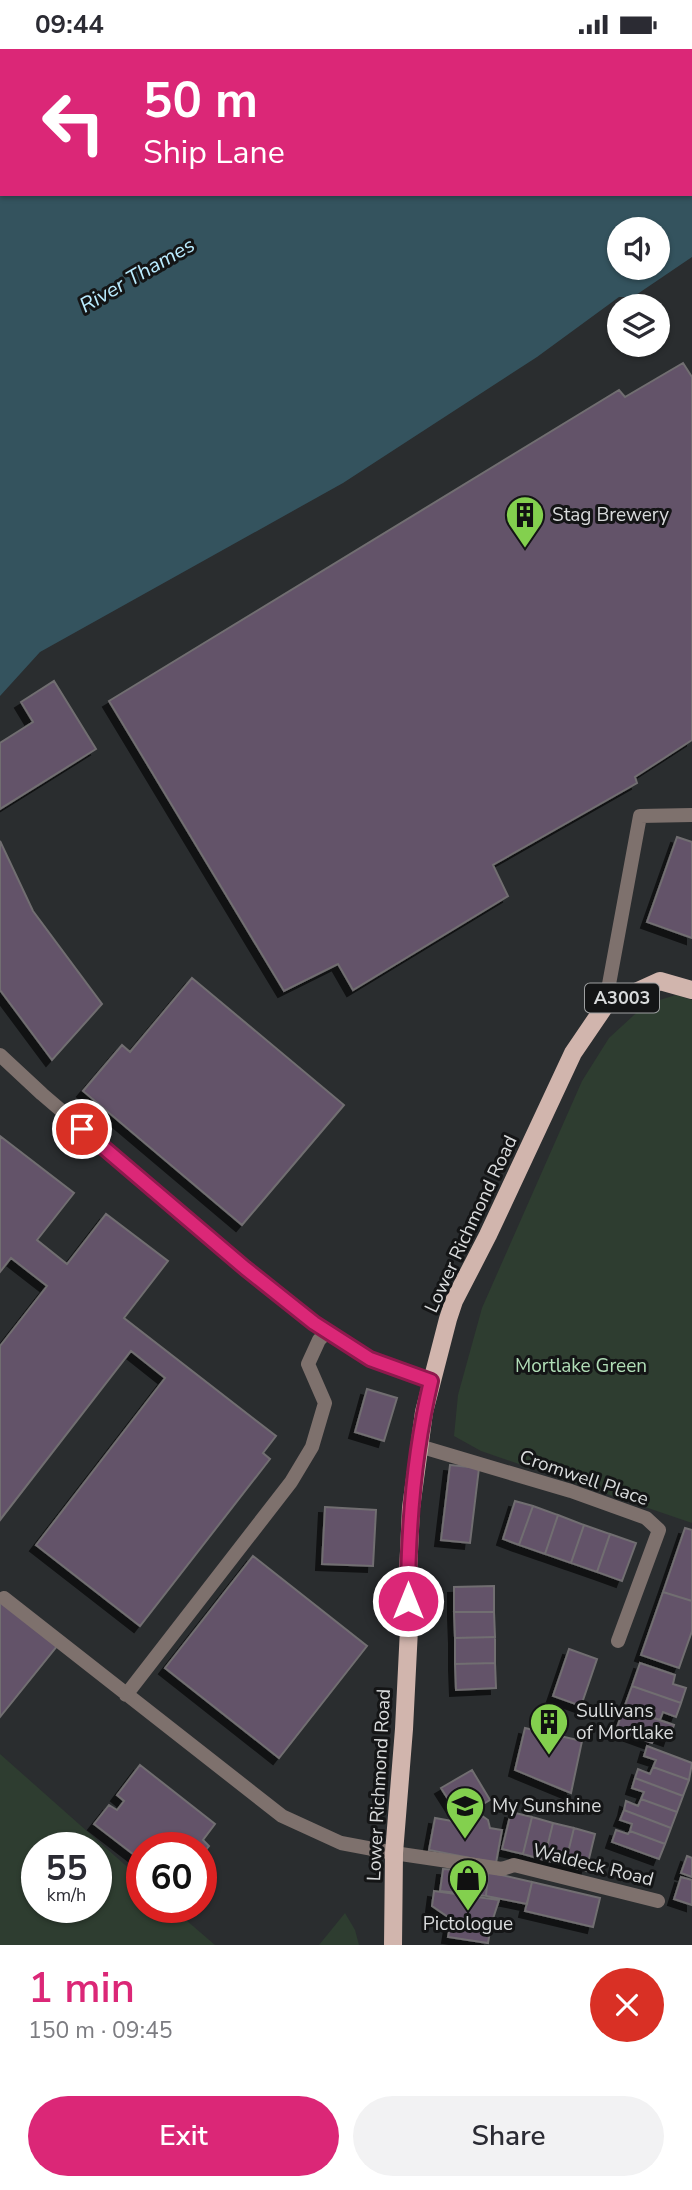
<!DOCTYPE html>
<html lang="en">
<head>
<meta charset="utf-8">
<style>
	:root { --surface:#fff; --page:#f2f2f3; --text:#2b2b33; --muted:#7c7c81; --accent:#db2777 }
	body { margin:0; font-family:"Nunito Sans",sans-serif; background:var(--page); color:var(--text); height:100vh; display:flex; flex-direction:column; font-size:26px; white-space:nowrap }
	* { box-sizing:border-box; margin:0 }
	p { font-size:23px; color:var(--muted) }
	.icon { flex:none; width:38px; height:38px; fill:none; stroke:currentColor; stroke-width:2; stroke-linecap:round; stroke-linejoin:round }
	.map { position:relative; height:1896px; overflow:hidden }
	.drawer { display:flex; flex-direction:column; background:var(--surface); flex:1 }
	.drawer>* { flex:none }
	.top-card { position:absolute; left:0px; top:0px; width:693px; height:147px; box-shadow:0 2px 5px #0004; background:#db2777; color:#fff; overflow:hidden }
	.fabs { position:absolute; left:607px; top:168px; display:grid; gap:14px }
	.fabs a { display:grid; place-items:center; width:63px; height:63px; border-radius:50%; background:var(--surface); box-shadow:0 2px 5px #0004; font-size:35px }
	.speed { position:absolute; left:21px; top:1783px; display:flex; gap:14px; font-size:35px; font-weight:700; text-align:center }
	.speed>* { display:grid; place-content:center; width:91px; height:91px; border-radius:50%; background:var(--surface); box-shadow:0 2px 5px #0004; line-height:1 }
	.speed small { font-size:18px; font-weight:400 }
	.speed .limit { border:10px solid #d22; background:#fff; color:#111 }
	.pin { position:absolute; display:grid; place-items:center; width:60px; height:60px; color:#fff; margin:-30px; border:4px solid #fff; border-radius:50%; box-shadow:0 2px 7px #0007 }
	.me { position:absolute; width:77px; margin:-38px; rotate:0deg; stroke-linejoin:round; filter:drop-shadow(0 0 5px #0008) }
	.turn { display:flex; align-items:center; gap:24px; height:147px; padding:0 28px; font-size:32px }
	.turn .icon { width:91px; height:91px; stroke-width:2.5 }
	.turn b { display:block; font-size:49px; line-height:60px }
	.round { display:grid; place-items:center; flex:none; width:74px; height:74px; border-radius:37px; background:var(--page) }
	.summary { display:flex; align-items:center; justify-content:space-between; height:119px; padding:0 28px }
	h1 { font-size:42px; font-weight:600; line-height:52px; color:var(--accent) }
	.button { display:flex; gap:14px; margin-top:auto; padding:14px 28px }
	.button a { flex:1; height:80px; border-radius:42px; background:var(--accent); color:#fff; font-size:28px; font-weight:600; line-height:80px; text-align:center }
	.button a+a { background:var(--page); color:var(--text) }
	.status { display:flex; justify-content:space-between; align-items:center; height:49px; padding:0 35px; background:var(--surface); direction:ltr }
	.status svg { height:19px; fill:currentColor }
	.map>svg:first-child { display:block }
	.green { fill:#2e3d30; fill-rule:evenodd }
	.water { fill:#34535e; fill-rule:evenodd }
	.building { fill:#635369; stroke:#716e71; stroke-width:2; filter:url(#shadow) }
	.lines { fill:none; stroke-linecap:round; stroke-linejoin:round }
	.lane { stroke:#7e716d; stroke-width:14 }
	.street { stroke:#7e716d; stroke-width:14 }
	.primary { stroke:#d1b5ad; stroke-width:18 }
	.route-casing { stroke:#8e194d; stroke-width:18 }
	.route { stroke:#db2777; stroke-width:12 }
	.labels { text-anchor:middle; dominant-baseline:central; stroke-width:6; stroke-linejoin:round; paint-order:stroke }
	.shield { fill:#141516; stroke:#9ea0a1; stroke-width:2 }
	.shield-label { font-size:18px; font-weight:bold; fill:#d9dbdc }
	.poi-label { font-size:19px; fill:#d9dbdc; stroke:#141516; text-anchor:start }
	.street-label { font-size:19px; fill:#d9dbdc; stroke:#141516 }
	.park-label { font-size:19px; fill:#b1deb7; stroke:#141516 }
	.water-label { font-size:21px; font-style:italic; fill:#baebfe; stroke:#141516 }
</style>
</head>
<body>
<div class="status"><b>09:44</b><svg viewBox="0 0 49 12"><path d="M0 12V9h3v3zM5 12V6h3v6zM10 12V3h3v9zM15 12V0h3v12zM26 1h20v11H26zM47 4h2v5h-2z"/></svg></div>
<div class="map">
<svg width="692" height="1896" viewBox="0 0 692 1896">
	<defs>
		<filter id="shadow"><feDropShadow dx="-6" dy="6" stdDeviation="0" flood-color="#0009"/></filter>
	</defs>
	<rect width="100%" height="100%" fill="#2a2d2f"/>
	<path class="green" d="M676,946L692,951V1474L481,1402L454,1387L458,1346L482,1259L582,1032L609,989L646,955Z
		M0,1705L142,1831V1858L172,1859L215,1896H0ZM37,1799H96V1858H37Z
		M345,1864L355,1881L359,1896H319Z"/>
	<path class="water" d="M0,0H692V208L633,248H619L537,308L343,434L40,603L0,647ZM2,2H691V145H2ZM620,180H658V219H620Z"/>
	<path class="building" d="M683,314L692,328V691L635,728L637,734L493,816L508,847L353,941L338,915L284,942L109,652L619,341L625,348Z
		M54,632L96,700L0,760V694L33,673L21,653Z
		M677,788L692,793V889L647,873Z
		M0,792L33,862L102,955L52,1011L0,941Z
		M192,929L344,1056L242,1176L83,1042L122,996L130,1003Z
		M0,1087L74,1144L37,1191L67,1215L106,1165L168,1212L124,1269L276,1387L263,1404L270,1410L140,1577L36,1496L165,1329L131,1302L0,1471V1297L47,1237L11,1209L0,1223Z
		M367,1340L397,1349L384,1392L355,1383Z
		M450,1416L479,1419L470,1494L441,1491Z
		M515,1452L533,1457L519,1496L503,1490Z
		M533,1457L558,1466L545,1505L519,1496Z
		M325,1458L376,1461L373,1517L322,1515Z
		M558,1466L584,1476L571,1514L545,1505Z
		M584,1476L610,1485L597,1523L571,1514Z
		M685,1479L692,1481V1552L663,1543Z
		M610,1485L636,1494L622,1532L597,1523Z
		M253,1507L367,1597L279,1709L165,1619Z
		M494,1537V1563H454V1538Z
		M663,1543L692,1552V1582L679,1619L641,1606Z
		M0,1549L58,1596L0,1668Z
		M454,1563H494L495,1588L455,1589Z
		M495,1588V1614L455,1615V1589Z
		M569,1600L597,1610L581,1657L553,1647Z
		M495,1614L496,1639L456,1641L455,1615Z
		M640,1614L675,1626L673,1635L686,1639L681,1654L632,1637Z
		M632,1637L681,1654L676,1668L663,1663L660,1671L624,1659Z
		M624,1659L674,1676L669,1691L655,1686L652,1694L616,1681Z
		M525,1679L582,1692L571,1744L515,1721Z
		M647,1697L692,1714L689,1731L653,1718L656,1711L644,1707Z
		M140,1716L215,1775L203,1791L209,1797L201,1807V1799H142V1812L94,1775L109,1756L117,1761L124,1752L117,1746Z
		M653,1718L689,1731L683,1747L635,1729L638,1720L650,1725Z
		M472,1721L490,1751L460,1769L441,1739Z
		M635,1729L683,1747L677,1763L641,1750L644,1743L632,1739Z
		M641,1750L677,1763L671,1779L624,1761L626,1752L638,1757Z
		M624,1761L671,1779L665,1795L630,1782L632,1775L620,1771Z
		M511,1763L532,1768L523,1805L502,1800Z
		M478,1764L488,1771L490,1779L502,1781L496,1814L429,1801L435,1769L463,1774L468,1767Z
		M532,1768L553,1774L544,1811L523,1805Z
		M553,1774L574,1779L565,1816L544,1811Z
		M574,1779L595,1785L586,1822L565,1816Z
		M616,1781L628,1785L630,1782L665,1795L659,1810L612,1793Z
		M687,1807L692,1809V1828L681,1824Z
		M443,1820L488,1823L486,1847L440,1842Z
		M488,1823L532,1833L527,1855L486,1847Z
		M681,1828L692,1831V1856L674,1850Z
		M532,1833L600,1849L593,1878L525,1862Z
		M434,1842L499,1851L491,1876L451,1870L432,1857Z
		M451,1870L491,1876L488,1894L448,1888Z"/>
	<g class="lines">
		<path class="lane" d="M605,957L640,767L692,766
			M4,1549L282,1767L341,1794L394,1804
			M126,1646L291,1433L312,1398L325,1354L308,1315L319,1291L328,1282"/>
		<path class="street" d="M0,1006L42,1045L245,1219L314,1274L370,1310L431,1332
			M419,1397L571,1442L646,1469L659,1481L618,1592
			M394,1804L502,1820L514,1816L658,1852"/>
		<path class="primary" d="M393,1896L394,1804L404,1680L409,1580L408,1524L411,1459L424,1363L448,1270L454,1252L488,1186L573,1004L605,957L660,932L692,941"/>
	</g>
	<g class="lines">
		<g class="route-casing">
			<path id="route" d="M82,1080L245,1219L314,1274L370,1310L431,1332C414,1404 408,1478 408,1552"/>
		</g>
		<use href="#route" class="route"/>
	</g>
	<defs>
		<g id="building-pin" transform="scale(2.0125)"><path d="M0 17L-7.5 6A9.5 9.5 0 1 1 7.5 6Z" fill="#83d04e" stroke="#141516"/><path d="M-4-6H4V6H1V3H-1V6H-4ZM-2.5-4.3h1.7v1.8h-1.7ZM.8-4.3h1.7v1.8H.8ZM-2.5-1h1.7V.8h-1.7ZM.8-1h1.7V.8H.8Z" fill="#111"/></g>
		<g id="school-pin" transform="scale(2.0125)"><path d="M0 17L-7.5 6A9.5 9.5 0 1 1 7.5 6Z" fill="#83d04e" stroke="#141516"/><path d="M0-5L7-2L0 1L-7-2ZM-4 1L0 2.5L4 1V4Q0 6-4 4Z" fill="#111"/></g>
		<g id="shop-pin" transform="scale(2.0125)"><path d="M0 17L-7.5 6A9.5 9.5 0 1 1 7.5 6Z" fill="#83d04e" stroke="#141516"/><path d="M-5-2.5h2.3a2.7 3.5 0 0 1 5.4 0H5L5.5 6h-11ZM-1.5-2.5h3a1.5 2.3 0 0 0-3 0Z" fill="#111"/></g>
	</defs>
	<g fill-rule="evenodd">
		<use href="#building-pin" x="525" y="466"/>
		<use href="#building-pin" x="549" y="1673"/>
		<use href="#school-pin" x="465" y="1757"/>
		<use href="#shop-pin" x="468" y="1829"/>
	</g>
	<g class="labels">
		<rect class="shield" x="585" y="934.5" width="74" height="29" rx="5"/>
		<g class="shield-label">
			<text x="622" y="949">A3003</text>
		</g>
		<g class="poi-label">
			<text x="552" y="466">Stag Brewery</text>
			<text x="576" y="1662">Sullivans<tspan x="576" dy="22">of Mortlake</tspan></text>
			<text x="492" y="1757">My Sunshine</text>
			<text x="468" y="1875" text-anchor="middle">Pictologue</text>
		</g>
		<g class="street-label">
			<text transform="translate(471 1175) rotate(-65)">Lower Richmond Road</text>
			<text transform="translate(584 1429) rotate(19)">Cromwell Place</text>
			<text transform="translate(379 1736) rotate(-87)">Lower Richmond Road</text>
			<text transform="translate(593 1816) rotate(14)">Waldeck Road</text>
		</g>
		<g class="park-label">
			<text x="581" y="1317">Mortlake Green</text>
		</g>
		<g class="water-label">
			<text transform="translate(137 226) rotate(-30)">River Thames</text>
		</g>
	</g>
</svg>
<div class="fabs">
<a><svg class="icon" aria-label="sound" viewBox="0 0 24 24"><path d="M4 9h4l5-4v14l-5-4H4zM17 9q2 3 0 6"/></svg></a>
<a><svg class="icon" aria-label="layers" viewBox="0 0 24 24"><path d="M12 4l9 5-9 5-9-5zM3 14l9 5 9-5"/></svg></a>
</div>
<div class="speed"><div>55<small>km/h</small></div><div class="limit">60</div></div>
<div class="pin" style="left:82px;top:1080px;background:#d93025"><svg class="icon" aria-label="arrive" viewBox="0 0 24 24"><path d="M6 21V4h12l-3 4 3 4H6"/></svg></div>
<svg class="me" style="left:408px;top:1552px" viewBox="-20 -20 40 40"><circle r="17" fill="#db2777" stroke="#fff" stroke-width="3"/><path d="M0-11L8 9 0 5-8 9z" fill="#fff"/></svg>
<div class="top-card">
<div class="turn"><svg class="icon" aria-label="left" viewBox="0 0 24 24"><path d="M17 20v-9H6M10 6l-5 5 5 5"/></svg><div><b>50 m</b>Ship Lane</div></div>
</div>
</div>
<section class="drawer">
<div class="summary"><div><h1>1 min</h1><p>150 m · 09:45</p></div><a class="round" style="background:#d93025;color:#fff"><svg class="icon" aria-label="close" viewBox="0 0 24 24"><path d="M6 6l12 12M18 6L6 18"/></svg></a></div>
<div class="button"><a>Exit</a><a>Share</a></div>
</section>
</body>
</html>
